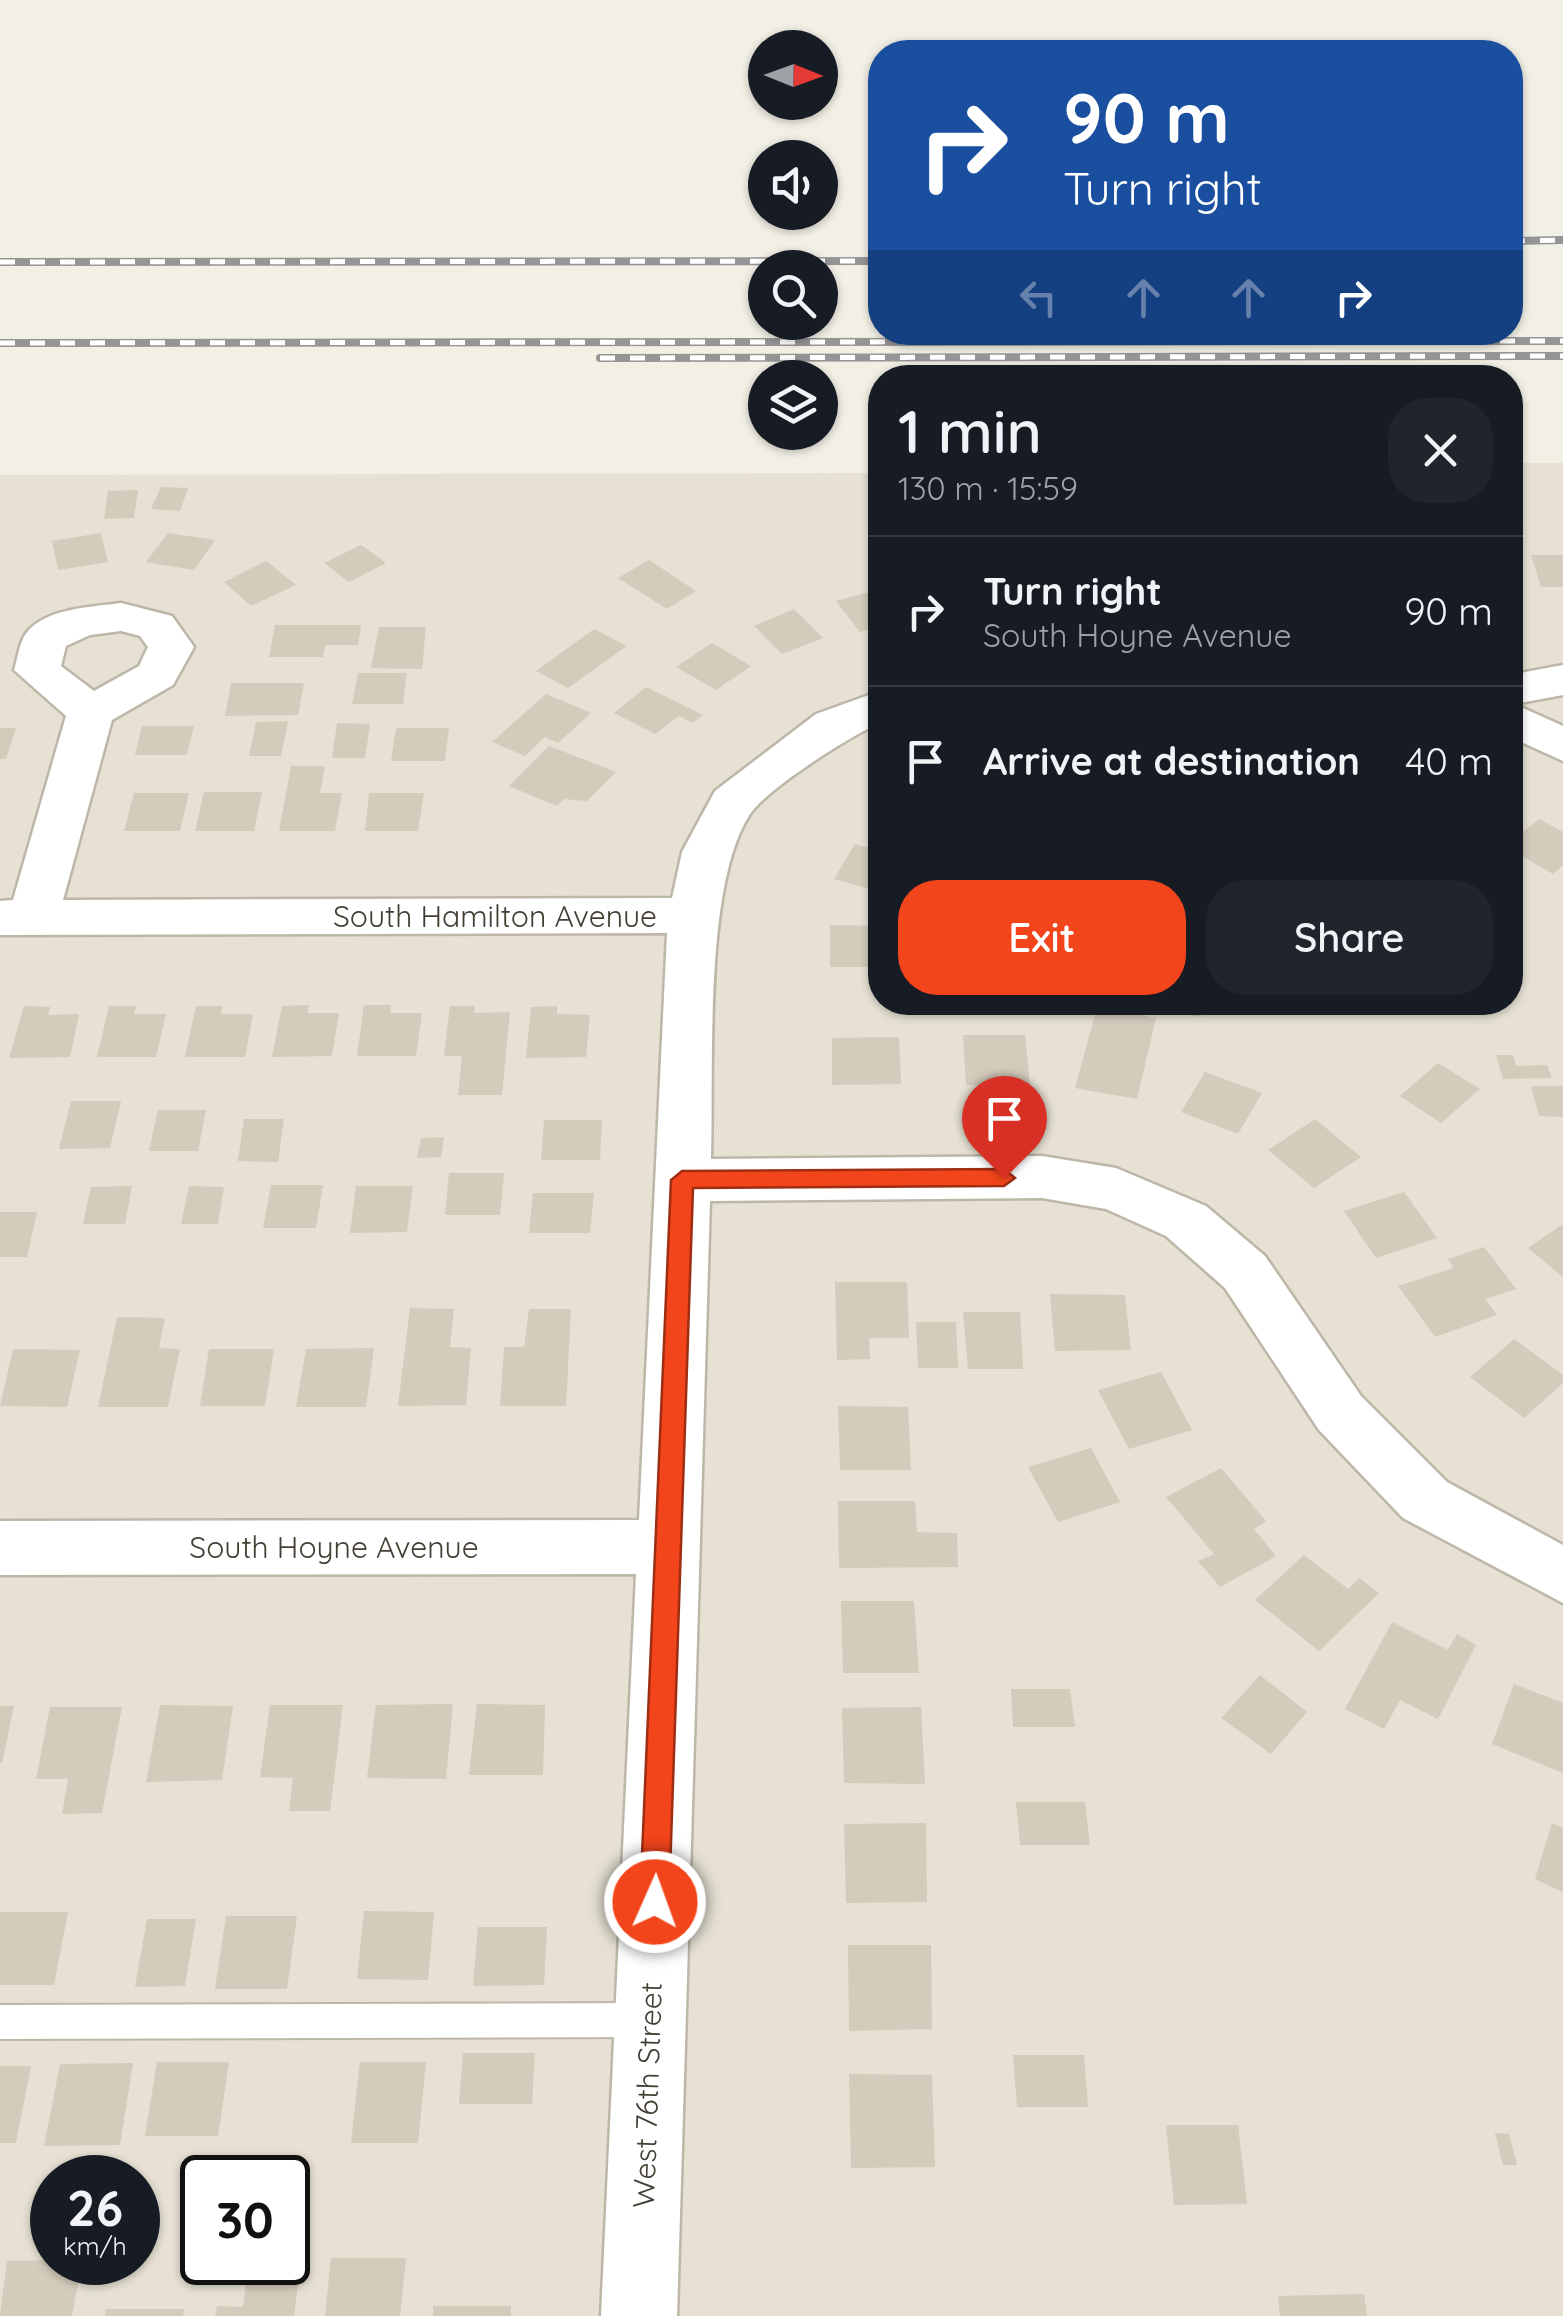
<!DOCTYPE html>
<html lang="en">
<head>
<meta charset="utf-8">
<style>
	:root { --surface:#171b24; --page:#20242c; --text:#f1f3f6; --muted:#9ea1a6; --line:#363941; --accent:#f3451b }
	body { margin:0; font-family:Quicksand,sans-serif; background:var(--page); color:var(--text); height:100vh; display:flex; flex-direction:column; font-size:38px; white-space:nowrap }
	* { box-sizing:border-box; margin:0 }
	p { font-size:32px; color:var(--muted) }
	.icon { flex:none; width:55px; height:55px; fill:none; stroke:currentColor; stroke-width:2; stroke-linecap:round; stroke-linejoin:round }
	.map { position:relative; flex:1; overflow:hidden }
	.sheet { position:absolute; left:868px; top:365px; width:655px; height:650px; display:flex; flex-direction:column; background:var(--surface); border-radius:40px; box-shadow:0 2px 8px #0004 }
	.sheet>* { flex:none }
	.top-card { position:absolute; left:868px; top:40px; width:655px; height:305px; border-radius:40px; box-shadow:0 2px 8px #0004; background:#1a4fa0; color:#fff; overflow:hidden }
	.needle { width:65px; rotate:91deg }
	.controls { position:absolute; left:748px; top:30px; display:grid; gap:20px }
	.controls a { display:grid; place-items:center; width:90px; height:90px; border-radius:50%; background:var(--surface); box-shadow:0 2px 8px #0004; font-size:50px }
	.speed { position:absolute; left:30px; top:2155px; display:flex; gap:20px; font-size:50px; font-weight:700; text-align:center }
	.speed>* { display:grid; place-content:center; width:130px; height:130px; border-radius:50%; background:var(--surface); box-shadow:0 2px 8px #0004; line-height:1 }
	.speed small { font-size:25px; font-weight:400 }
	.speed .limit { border:5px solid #111; border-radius:15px; background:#fff; color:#111 }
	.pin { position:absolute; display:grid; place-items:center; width:85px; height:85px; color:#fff; margin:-102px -42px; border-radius:50% 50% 50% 0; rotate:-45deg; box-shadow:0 0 10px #0007 }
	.pin .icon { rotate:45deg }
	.me { position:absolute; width:110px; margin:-55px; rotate:2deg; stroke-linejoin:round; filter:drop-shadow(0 0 8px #0008) }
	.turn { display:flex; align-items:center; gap:35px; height:210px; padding:0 30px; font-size:45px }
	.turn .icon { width:130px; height:130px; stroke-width:2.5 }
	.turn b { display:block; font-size:70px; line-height:85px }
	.lanes { display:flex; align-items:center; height:95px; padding:0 30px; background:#0003; justify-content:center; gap:50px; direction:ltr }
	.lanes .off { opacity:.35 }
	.round { display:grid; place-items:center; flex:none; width:105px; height:105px; border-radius:40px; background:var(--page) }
	.overview { display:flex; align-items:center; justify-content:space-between; height:170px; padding:0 30px }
	h1 { font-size:60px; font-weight:600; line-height:75px }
	.action { display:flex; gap:20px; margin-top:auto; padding:20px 30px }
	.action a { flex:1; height:115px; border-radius:40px; background:var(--accent); color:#fff; font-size:40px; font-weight:600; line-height:115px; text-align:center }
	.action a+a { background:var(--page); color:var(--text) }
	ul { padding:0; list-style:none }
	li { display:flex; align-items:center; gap:30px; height:150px; padding:0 30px; border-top:2px solid var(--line) }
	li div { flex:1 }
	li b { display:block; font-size:38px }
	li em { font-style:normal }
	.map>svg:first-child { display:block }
	.residential { fill:#e6e1d3; fill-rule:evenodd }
	.building { fill:#d3cbbb }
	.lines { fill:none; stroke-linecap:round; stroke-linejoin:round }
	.lane-casing { stroke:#bdb7a8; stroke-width:4 }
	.street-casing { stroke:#bdb7a8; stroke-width:5 }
	.lane { fill:#fff; fill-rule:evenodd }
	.street { fill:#fff; fill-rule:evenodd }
	.rail-casing { stroke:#959595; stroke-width:8 }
	.rail { stroke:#fff; stroke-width:5; stroke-dasharray:15; stroke-linecap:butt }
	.route { fill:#f3451b; stroke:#9e2d12; stroke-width:2.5 }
	.labels { text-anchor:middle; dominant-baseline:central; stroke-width:9; stroke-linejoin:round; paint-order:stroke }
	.street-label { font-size:30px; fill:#443f35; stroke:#fff }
</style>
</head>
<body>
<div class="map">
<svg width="1563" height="2316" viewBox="0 0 1563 2316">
	<rect width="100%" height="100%" fill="#f2efe5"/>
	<path class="residential" d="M1510,463H1563V2316H0V475L880,473V1002H1510ZM52,2178H138V2262H52ZM202,2178H288V2262H202Z"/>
	<path class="building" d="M161,487L188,488L180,511L151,509Z
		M138,490L134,518L104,519L108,491Z
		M101,533L108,562L58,570L52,541Z
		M168,533L215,540L194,570L146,562Z
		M361,545L386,563L349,582L324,563Z
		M1531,555H1563V587H1541Z
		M649,560L696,591L667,609L618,578Z
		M266,561L296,585L251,606L224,582Z
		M880,589V626L860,632L836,601Z
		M794,609L823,638L782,654L754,626Z
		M275,625H361L358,645H325L323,657H269Z
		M379,627H426L422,669L371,668Z
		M594,629L627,646L568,688L536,671Z
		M712,643L751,666L716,690L676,667Z
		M358,673H407L403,704H352Z
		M231,683H304L298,715L225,716Z
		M646,687L703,715L693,723L679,716L655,734L614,713Z
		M546,694L591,713L558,743L545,737L525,756L492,742Z
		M288,721L281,756H249L256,722Z
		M337,723L370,724L365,758H332Z
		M142,726H194L187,755H135Z
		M0,728H16L6,759H0Z
		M396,728H449L445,761H391Z
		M549,746L616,772L587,801L564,799L557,806L509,786Z
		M291,766H325L320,793H342L335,831H279Z
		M204,792H262L254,831H195Z
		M134,793H189L180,831H124Z
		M369,793H424L418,831H365Z
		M1539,819L1563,832V865L1553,874L1510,849V842Z
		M855,844L880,851V892L834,879Z
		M830,925L880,926V967H830Z
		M900,1002H935V1012L900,1011Z
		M1020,1002H1073L1074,1013H1021Z
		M1155,1002H1205L1201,1017L1153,1007Z
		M309,1005L307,1013H339L332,1056L272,1057L282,1006Z
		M364,1005H391L390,1013H422L416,1056H357Z
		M24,1006L50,1007L48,1015L79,1014L70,1057L9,1058Z
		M109,1006H136L134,1014H166L156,1057H97Z
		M196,1006H222L221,1014H253L245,1057H185Z
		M450,1006H475L474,1013L510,1012L502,1095H458L462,1056H444Z
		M557,1006V1014L590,1015L586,1057L526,1058L531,1007Z
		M1097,1007L1156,1018L1137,1099L1075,1088Z
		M963,1035H1025L1030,1085H966Z
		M899,1037L901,1084L832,1085V1038Z
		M1496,1055H1513L1516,1066L1547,1065L1552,1078L1503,1079Z
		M1438,1063L1480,1089L1441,1123L1400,1096Z
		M1205,1072L1262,1093L1238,1134L1181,1112Z
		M1531,1086H1563V1117L1539,1116Z
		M71,1101H121L110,1148L59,1149Z
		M158,1110H206L198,1151H149Z
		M244,1119H284L278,1162L238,1161Z
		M1315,1119L1361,1157L1314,1188L1268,1150Z
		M544,1120H602L600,1160H541Z
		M444,1137L441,1157L417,1158L421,1138Z
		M449,1173H504L500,1215H445Z
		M271,1185H323L316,1228H263Z
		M132,1186L125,1224H83L91,1187Z
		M189,1186L224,1187L218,1224H181Z
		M356,1186H413L407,1232L350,1233Z
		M1404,1192L1437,1238L1376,1258L1344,1211Z
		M533,1193H594L590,1233H529Z
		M0,1212H37L27,1257H0Z
		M1563,1224V1277L1528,1248Z
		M1484,1247L1516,1289L1485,1299L1497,1315L1435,1337L1398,1286L1454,1268L1448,1259Z
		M835,1282H907L909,1338H869L870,1359L837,1360Z
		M1050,1294L1125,1295L1131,1350L1055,1351Z
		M410,1308L454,1309L450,1347L471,1348L466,1405L398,1406Z
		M529,1309H571L566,1406H500L504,1347H524Z
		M963,1312H1020L1023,1369H968Z
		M117,1317L165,1318L159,1348L180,1349L168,1407H98Z
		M916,1322H956L958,1368H918Z
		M1514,1339L1563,1375V1383L1524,1418L1470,1377Z
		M374,1348L366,1407H296L306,1349Z
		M13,1349L80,1350L67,1407L0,1406Z
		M209,1349H274L265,1406H200Z
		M1161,1372L1192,1430L1129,1449L1098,1390Z
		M838,1406L908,1407L911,1470H840Z
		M1091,1448L1120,1502L1058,1522L1028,1467Z
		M1221,1468L1266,1521L1254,1529L1276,1556L1220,1587L1198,1561L1214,1554L1166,1497Z
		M838,1501H915L917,1532L957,1533L958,1567L839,1568Z
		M1304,1555L1348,1589L1359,1578L1379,1593L1319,1651L1255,1600Z
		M841,1601H914L919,1673H843Z
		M1392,1622L1448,1650L1457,1634L1476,1645L1438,1719L1400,1700L1384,1729L1345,1709Z
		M1260,1675L1307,1712L1271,1754L1221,1718Z
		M1514,1684L1563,1703V1773L1492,1744Z
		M1011,1689H1070L1075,1727H1013Z
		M453,1704L446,1779L367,1778L376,1705Z
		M477,1704L545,1705L543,1775H469Z
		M160,1705L233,1706L222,1780L146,1782Z
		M270,1705H343L330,1811H289L293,1778L260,1777Z
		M0,1706H14L2,1763H0Z
		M50,1707H122L102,1813L62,1814L68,1779H36Z
		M921,1707L925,1784L844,1783L842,1708Z
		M1016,1802H1085L1090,1845H1020Z
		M926,1823L927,1902L846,1903L844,1824Z
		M1552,1823L1563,1828V1892L1535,1879Z
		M364,1911L434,1912L428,1980L357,1979Z
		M0,1912H68L54,1985H0Z
		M226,1916H297L287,1989H215Z
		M147,1919H196L185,1986L135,1987Z
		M478,1927H547L544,1985L473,1986Z
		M848,1945H931L932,2029L849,2031Z
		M463,2053H535L532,2104H459Z
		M1013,2055H1084L1088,2107H1017Z
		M157,2062H229L218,2136H145Z
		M360,2062H426L418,2143H351Z
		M133,2063L120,2145L44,2146L60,2064Z
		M0,2066H31L16,2143H0Z
		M849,2074L932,2075L935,2167L851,2168Z
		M1166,2125H1238L1247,2204L1174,2205Z
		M1495,2133L1509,2134L1517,2165H1503Z
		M331,2258H406L400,2316H325Z
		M52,2260L82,2262L72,2316H0L7,2261Z
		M247,2275L299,2276L294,2316H215L217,2306L243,2307Z
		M1364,2294L1367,2316H1280L1278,2296Z
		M433,2306H511V2316H433Z
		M106,2309H184L183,2316H105Z"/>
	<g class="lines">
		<g class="lane-casing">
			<path id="lane" d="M648,2003L661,2008L666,2020L661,2032L648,2037L0,2039V2005Z"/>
		</g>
		<g class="street-casing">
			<path id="street" d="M121,603L172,616L194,647L173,685L112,720L63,900L672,898L682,852L715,791L816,714L880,691V723C850,736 768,788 750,814C703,885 714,1070 711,1159L1042,1156L1116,1168L1206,1206L1265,1256L1361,1396L1447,1482L1563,1545V1603L1403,1518L1319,1430L1225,1288L1166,1236L1106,1209L1042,1198L710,1201L677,2316H601L636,1574L0,1575V1521L639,1520L667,933L0,935V901L13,900L66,716L14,670C18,658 19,641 28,631C48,608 92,607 121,603ZM121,631L140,636L148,647L139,666L94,691L61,666L66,646L90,635Z
				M1563,665V695L1514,704L1563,726V761L1510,737V675Z"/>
		</g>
		<use href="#lane" class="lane"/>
		<use href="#street" class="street"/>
		<g class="rail-casing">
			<path id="rail" d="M1510,241L1563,240
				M0,262L880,261
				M0,343L1563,341
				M600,358L1563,356"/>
		</g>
		<use href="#rail" class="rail"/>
	</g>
	<path class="route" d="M1004,1169L1015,1178L1004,1186L693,1188L669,1902L665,1911L655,1915L645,1911L640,1902L671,1180L682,1171Z"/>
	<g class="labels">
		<g class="street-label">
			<text x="495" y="916">South Hamilton Avenue</text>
			<text x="334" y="1547">South Hoyne Avenue</text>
			<text transform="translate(647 2095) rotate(-88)">West 76th Street</text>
		</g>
	</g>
</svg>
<div class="controls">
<a><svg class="needle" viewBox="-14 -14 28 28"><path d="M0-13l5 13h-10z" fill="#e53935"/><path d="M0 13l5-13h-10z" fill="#9ea1a6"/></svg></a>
<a><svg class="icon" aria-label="sound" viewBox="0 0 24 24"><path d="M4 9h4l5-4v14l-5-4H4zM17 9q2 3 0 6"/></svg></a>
<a><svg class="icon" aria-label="search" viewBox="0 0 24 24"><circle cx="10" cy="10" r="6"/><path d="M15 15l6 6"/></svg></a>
<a><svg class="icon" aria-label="layers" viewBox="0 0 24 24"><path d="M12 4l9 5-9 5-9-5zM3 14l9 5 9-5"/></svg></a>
</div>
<div class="speed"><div>26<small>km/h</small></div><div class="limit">30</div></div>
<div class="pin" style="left:1004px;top:1178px;background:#d93025"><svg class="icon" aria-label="arrive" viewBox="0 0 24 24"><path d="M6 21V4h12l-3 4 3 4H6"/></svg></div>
<svg class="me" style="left:655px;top:1902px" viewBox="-20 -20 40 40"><circle r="17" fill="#f3451b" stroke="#fff" stroke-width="3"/><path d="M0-11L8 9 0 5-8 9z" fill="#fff"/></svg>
<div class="top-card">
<div class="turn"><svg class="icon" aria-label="right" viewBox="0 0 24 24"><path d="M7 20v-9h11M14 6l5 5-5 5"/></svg><div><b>90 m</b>Turn right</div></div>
<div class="lanes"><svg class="icon off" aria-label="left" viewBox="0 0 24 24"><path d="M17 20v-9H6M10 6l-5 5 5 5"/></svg><svg class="icon off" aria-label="ahead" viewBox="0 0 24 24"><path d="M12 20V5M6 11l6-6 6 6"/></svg><svg class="icon off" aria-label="ahead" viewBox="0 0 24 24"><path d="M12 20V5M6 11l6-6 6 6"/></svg><svg class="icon" aria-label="right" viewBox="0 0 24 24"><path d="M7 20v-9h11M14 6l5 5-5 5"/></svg></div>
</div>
<section class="sheet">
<div class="overview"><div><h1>1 min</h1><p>130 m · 15:59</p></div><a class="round"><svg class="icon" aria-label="close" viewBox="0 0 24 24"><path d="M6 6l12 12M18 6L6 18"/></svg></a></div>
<ul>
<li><svg class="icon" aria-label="right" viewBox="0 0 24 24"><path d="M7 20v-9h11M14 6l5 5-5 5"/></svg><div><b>Turn right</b><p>South Hoyne Avenue</p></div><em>90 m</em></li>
<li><svg class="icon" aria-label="arrive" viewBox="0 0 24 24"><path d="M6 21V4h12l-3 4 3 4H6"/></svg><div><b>Arrive at destination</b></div><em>40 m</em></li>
</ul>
<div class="action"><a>Exit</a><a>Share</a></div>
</section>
</div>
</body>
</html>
